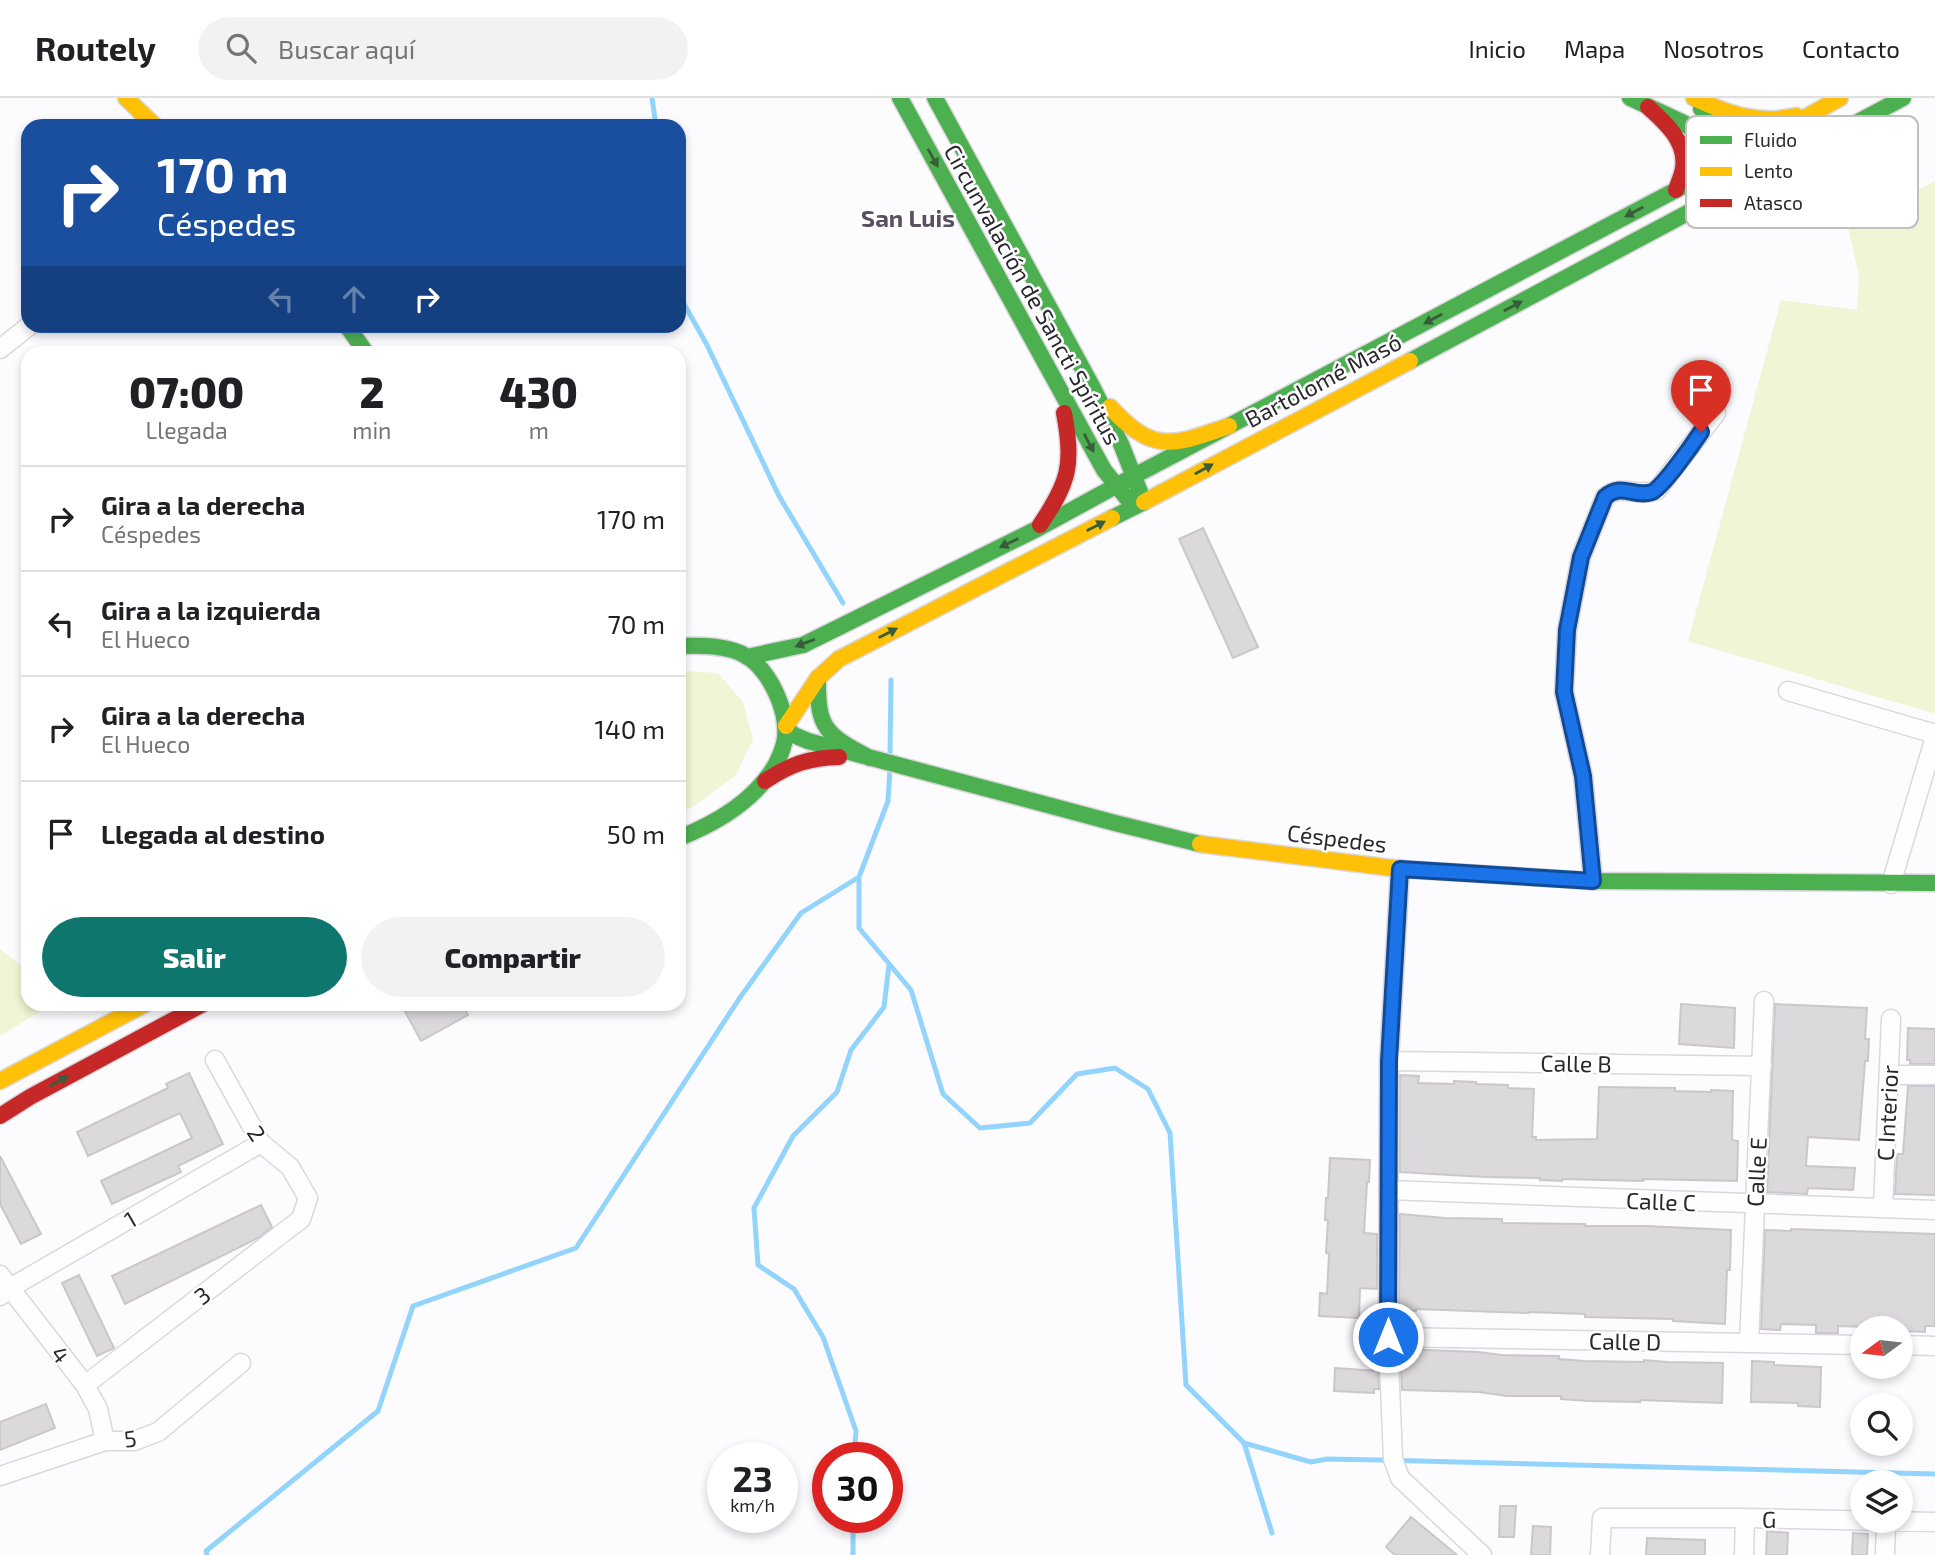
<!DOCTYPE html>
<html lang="es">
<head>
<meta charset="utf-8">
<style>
	:root { --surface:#fff; --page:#f2f2f2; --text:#202124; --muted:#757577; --line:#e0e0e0; --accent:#0f766e }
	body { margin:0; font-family:"Exo 2",sans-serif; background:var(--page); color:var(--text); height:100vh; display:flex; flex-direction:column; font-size:26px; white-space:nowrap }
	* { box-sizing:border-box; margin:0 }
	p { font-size:23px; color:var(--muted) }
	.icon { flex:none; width:38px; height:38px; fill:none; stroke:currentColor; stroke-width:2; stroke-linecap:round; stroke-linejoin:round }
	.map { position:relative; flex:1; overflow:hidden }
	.sheet { position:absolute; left:21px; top:248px; width:665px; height:665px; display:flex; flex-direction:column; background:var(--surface); border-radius:21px; box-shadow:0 4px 10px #0003 }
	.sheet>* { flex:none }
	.banner { position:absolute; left:21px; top:21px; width:665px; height:214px; border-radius:21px; box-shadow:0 4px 10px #0003; background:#1a4fa0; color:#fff; overflow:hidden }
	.needle { width:46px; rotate:255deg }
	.fabs { position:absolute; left:1850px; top:1218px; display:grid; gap:14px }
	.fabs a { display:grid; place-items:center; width:63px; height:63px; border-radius:50%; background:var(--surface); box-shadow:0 4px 10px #0003; font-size:35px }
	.speed { position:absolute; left:707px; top:1344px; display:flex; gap:14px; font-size:35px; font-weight:700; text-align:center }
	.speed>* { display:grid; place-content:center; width:91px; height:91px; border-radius:50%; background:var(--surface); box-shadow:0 4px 10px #0003; line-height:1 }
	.speed small { font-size:18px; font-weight:400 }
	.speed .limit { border:10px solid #d22; background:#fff; color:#111 }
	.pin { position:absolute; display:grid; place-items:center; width:60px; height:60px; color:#fff; margin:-72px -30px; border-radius:50% 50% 50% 0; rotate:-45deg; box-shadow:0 0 7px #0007 }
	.pin .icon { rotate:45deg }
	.me { position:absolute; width:77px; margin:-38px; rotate:0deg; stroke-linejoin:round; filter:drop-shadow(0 0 5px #0008) }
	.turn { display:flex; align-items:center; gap:24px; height:147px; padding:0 21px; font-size:32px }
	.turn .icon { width:91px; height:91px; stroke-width:2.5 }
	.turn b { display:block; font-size:49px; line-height:60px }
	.lanes { display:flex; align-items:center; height:66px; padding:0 21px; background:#0003; justify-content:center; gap:35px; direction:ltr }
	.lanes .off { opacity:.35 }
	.eta { display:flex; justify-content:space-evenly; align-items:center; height:119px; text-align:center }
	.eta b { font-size:42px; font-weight:800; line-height:49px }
	.primary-button { display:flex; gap:14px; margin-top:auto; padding:14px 21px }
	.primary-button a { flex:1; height:80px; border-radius:42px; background:var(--accent); color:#fff; font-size:28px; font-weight:800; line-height:80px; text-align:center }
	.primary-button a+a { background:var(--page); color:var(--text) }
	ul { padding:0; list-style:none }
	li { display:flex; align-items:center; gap:21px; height:105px; padding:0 21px; border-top:2px solid var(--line) }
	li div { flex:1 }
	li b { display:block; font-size:26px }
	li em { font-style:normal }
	header { display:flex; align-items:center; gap:42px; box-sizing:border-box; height:98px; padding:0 35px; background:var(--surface); border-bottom:2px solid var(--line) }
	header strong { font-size:33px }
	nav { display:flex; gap:38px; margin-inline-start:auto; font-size:24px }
	.search { width:490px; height:63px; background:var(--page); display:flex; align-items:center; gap:18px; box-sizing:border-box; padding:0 24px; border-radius:38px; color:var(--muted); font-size:26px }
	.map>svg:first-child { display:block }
	.green { fill:#eff6d5 }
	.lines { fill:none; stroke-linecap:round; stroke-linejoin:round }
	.stream { stroke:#93d4fc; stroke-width:5 }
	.building { fill:#dcd9dd; stroke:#cac7cc; stroke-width:2 }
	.street-casing { stroke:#dad8dd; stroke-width:21 }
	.fast-casing { stroke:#dad8dd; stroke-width:19 }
	.slow-casing { stroke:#dad8dd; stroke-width:19 }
	.jam-casing { stroke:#dad8dd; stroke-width:19 }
	.street { stroke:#fffeff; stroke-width:18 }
	.fast { stroke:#4caf50; stroke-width:16 }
	.slow { stroke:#ffc107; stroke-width:16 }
	.jam { stroke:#c62828; stroke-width:16 }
	.oneway { fill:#385d3c }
	.route-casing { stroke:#114b97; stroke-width:18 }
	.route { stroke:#1a73e8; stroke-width:12 }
	.labels { text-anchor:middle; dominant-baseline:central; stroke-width:5; stroke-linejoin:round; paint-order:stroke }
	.street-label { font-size:23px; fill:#2b272e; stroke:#fff }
	.neighbourhood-label { font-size:24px; font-weight:bold; fill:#595061; stroke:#fff }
	.key { fill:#fff; stroke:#bfbec0; stroke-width:2 }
	.key-label { font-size:19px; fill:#2b272e }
</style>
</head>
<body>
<header>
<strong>Routely</strong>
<div class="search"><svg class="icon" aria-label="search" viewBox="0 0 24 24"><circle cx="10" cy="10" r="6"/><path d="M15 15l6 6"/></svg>Buscar aquí</div>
<nav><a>Inicio</a><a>Mapa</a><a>Nosotros</a><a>Contacto</a></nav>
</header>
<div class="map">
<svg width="1935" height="1457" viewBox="0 0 1935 1457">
	<rect width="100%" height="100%" fill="#fcfbfd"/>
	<path class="green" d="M1935,83V616L1688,543L1781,202L1857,212L1859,178L1848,129Z
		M683,573L718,575L743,604L753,641L736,677L694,708L679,715V574Z
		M0,851L28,873V906L50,907L0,938Z"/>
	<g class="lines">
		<path class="stream" d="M652,0L656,28
			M679,197L707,247L779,398L843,505
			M890,658L891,582
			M890,671L888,703L859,779V830L911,892L943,996L980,1030L1030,1025L1077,976L1115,970L1148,991L1170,1035L1186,1287L1244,1345L1272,1435
			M1244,1345L1311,1364L1327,1361L1380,1362L1935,1376
			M854,1360L856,1333L823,1239L794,1191L758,1167L754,1110L793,1038L837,994L851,952L884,909L889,867
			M853,1419V1457
			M207,1457L206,1453L378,1313L413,1208L576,1150L739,901L801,815L859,779"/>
	</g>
	<path class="building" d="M1203,430L1258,549L1233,560L1179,441Z
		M401,906H462L468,917L421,943Z
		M1681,906L1735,910L1734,950L1679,946Z
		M1775,906L1867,910L1865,941H1869L1868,963H1865L1859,1042L1808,1039L1806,1068L1855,1070L1853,1092L1808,1090L1807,1096L1767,1094Z
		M1908,930L1935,931V966H1910V962H1907Z
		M189,975L223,1046L178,1068L181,1074L112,1106L101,1083L192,1040L180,1015L88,1058L77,1034L168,990L166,986Z
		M1400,977L1419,978L1418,985L1454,986V983L1476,984V986L1508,987V990L1534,991L1532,1039H1536V1042L1597,1041L1599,989L1675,990V993L1711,994V992L1733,993L1732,1042L1738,1043L1737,1083L1643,1081V1083L1562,1081V1083L1540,1082V1080L1485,1079L1400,1074Z
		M1908,988H1935V1097L1895,1096L1897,1056H1903Z
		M0,1058L41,1136L21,1146L0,1106Z
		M1330,1060L1370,1062L1369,1084H1367L1364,1135L1377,1136V1191L1360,1190L1359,1220L1319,1218L1320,1195L1327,1196L1329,1156L1326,1155L1328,1122H1325L1326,1100H1328Z
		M261,1107L272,1129L258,1140L125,1206L112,1178Z
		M1400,1116L1445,1120L1502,1121V1125L1585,1126V1128H1646L1731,1132L1730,1172H1727L1725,1226L1673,1223V1221L1585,1219V1216L1528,1214V1215L1416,1211V1213L1399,1212Z
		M1791,1131L1935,1136V1228H1925V1234L1903,1233V1230L1838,1228V1235H1816V1227L1781,1226L1780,1232L1761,1231L1765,1132L1791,1133Z
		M79,1177L114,1250L97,1258L62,1185Z
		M1400,1251L1478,1254L1502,1257L1559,1258V1261L1584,1263L1644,1264V1262L1667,1264L1723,1265L1722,1305L1640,1302V1304L1589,1303L1561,1301V1298H1507L1479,1294L1402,1292Z
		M1752,1263L1774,1264V1267L1821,1269L1820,1309L1798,1308V1305L1751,1304Z
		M1335,1270L1378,1273L1379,1291H1374V1295L1334,1293Z
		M46,1306L55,1330L0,1352V1324Z
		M1500,1408H1516L1514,1439H1499Z
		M1411,1419L1457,1457H1395L1386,1449Z
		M1533,1428L1551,1429L1550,1457H1531Z
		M1767,1433L1788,1435L1787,1457H1766Z
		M1853,1435L1868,1436L1867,1457H1852Z
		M1647,1440L1705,1442V1457H1646Z"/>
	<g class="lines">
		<g class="street-casing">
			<path id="street" d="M0,251L29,228
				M1788,593L1935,636
				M1400,771L1389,963L1388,1239L1393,1361L1400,1380L1482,1457
				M1593,783L1583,678L1564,594L1567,532L1581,459L1605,399C1621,385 1637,400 1657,392L1716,315
				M1891,786L1935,639
				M1389,963L1762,968
				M1890,977H1935
				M1388,1092L1935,1112
				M1883,1109L1891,921
				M0,1177L85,1287L98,1311L105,1343
				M0,1198L10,1190L261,1045
				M1388,1239L1862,1247
				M1749,1245L1764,903
				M1900,1247L1935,1248
				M85,1287L301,1121L308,1100L290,1069L261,1045L215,962
				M0,1378L105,1343H134L158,1334L241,1265
				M1600,1457L1602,1420H1745L1935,1424
				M1744,1457L1745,1420
				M1885,1457L1886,1424"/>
		</g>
		<g class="fast-casing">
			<path id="fast" d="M900,0L1104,372L1134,409
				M935,0L1092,288L1121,346L1144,404L1112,420
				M1630,0L1684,25L1745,75
				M1701,11C1728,29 1742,42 1754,73
				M347,228L367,256
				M1410,263L1903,0
				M1134,378L1676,92L1728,63
				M679,548C701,547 729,547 748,559C771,575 788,613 785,640C784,649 780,658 776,666C755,703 717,725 679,740
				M747,559L803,547L1037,431L1134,378
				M818,580C817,632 827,637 870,660
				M786,631L796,638L808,643L1115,725L1200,746
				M1515,778L1593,783L1935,785"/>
		</g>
		<g class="slow-casing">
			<path id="slow" d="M126,0L155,28
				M1694,0C1728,16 1759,27 1796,18
				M1728,63L1840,0
				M1110,309C1154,357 1174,347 1229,328
				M1144,404L1410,263
				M786,628L818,580L839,561L1112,420
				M1200,746L1400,771L1515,778
				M0,983L145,906"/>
		</g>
		<g class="jam-casing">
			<path id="jam" d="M1648,9C1666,25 1687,44 1683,70C1682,78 1678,85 1676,92
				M1040,427C1069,384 1074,366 1064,315
				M765,683C791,666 808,660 839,659
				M0,1018L30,999L203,906"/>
		</g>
		<use href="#street" class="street"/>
		<use href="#fast" class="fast"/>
		<use href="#slow" class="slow"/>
		<use href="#jam" class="jam"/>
	</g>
	<defs><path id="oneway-solid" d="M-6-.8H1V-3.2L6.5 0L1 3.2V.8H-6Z" transform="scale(1.75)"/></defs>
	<g class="oneway">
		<use href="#oneway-solid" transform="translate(933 60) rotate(61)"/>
		<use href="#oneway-solid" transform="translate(1634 114) rotate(152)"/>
		<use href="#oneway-solid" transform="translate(1513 208) rotate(-28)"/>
		<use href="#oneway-solid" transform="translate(1433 221) rotate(152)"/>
		<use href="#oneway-solid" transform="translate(1089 345) rotate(62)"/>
		<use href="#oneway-solid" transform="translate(1204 371) rotate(-29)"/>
		<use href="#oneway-solid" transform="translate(1096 428) rotate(-27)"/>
		<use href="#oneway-solid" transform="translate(1009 445) rotate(154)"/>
		<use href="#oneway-solid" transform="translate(888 535) rotate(-27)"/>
		<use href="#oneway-solid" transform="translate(805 545) rotate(160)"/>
		<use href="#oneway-solid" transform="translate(59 983) rotate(-28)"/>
	</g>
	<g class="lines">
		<g class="route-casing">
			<path id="route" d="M1388,1239L1389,963L1400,771L1593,783L1583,678L1564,594L1567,532L1581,459L1605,399C1622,384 1634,400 1652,394C1662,390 1693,346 1701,334"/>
		</g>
		<use href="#route" class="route"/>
	</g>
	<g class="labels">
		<g class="street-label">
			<text transform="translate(1033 196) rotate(61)">Circunvalación de Sancti Spíritus</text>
			<text transform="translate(1323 282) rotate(-28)">Bartolomé Masó</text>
			<text transform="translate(1337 740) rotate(7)">Céspedes</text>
			<text transform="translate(1576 965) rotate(1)">Calle B</text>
			<text transform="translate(1887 1015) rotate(-87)">C Interior</text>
			<text transform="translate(257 1035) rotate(57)">2</text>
			<text transform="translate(1756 1074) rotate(-87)">Calle E</text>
			<text transform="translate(1661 1103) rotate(2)">Calle C</text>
			<text transform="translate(130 1121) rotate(-30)">1</text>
			<text transform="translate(202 1197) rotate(-37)">3</text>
			<text transform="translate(1625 1243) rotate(1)">Calle D</text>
			<text transform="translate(61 1256) rotate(52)">4</text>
			<text transform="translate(130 1340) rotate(-8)">5</text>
			<text transform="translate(1769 1421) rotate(1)">G</text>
		</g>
		<g class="neighbourhood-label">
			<text x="908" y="119">San Luis</text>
		</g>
	</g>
	<rect x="1686" y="18" width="232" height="112" rx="10" class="key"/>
	<rect x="1700" y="38" width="32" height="8" fill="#4caf50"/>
	<rect x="1700" y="69" width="32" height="9" fill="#ffc107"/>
	<rect x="1700" y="101" width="32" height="8" fill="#c62828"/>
	<g class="key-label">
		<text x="1744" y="49">Fluido</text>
		<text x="1744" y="80">Lento</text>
		<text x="1744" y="112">Atasco</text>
	</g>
</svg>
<div class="fabs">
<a><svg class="needle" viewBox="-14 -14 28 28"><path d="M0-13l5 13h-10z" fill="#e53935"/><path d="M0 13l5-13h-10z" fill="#757577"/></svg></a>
<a><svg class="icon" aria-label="search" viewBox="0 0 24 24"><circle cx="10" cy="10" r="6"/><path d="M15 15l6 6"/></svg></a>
<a><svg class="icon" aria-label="layers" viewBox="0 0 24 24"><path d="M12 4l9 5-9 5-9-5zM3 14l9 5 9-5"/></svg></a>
</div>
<div class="speed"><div>23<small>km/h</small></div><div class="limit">30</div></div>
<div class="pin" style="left:1701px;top:334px;background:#d93025"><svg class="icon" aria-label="arrive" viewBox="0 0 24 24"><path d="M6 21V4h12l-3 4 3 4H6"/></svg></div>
<svg class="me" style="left:1388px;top:1239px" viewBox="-20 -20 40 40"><circle r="17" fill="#1a73e8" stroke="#fff" stroke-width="3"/><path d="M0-11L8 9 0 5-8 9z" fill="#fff"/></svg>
<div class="banner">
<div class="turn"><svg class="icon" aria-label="right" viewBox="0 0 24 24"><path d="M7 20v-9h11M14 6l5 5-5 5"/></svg><div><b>170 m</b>Céspedes</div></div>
<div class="lanes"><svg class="icon off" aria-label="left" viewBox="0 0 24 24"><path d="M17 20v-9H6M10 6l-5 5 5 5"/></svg><svg class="icon off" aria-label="ahead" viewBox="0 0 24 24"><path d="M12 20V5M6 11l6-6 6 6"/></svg><svg class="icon" aria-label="right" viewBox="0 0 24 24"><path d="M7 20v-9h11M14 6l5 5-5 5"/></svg></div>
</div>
<section class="sheet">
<div class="eta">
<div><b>07:00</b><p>Llegada</p></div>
<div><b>2</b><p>min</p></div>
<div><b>430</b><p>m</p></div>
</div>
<ul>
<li><svg class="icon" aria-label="right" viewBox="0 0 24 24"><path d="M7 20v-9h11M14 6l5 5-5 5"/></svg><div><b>Gira a la derecha</b><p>Céspedes</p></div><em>170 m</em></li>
<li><svg class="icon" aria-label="left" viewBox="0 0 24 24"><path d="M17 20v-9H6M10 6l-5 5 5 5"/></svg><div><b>Gira a la izquierda</b><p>El Hueco</p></div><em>70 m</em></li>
<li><svg class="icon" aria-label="right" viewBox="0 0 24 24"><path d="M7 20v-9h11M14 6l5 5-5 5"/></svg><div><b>Gira a la derecha</b><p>El Hueco</p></div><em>140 m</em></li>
<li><svg class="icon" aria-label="arrive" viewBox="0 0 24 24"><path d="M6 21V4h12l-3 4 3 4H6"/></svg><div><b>Llegada al destino</b></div><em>50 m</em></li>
</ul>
<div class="primary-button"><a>Salir</a><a>Compartir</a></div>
</section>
</div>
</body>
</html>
